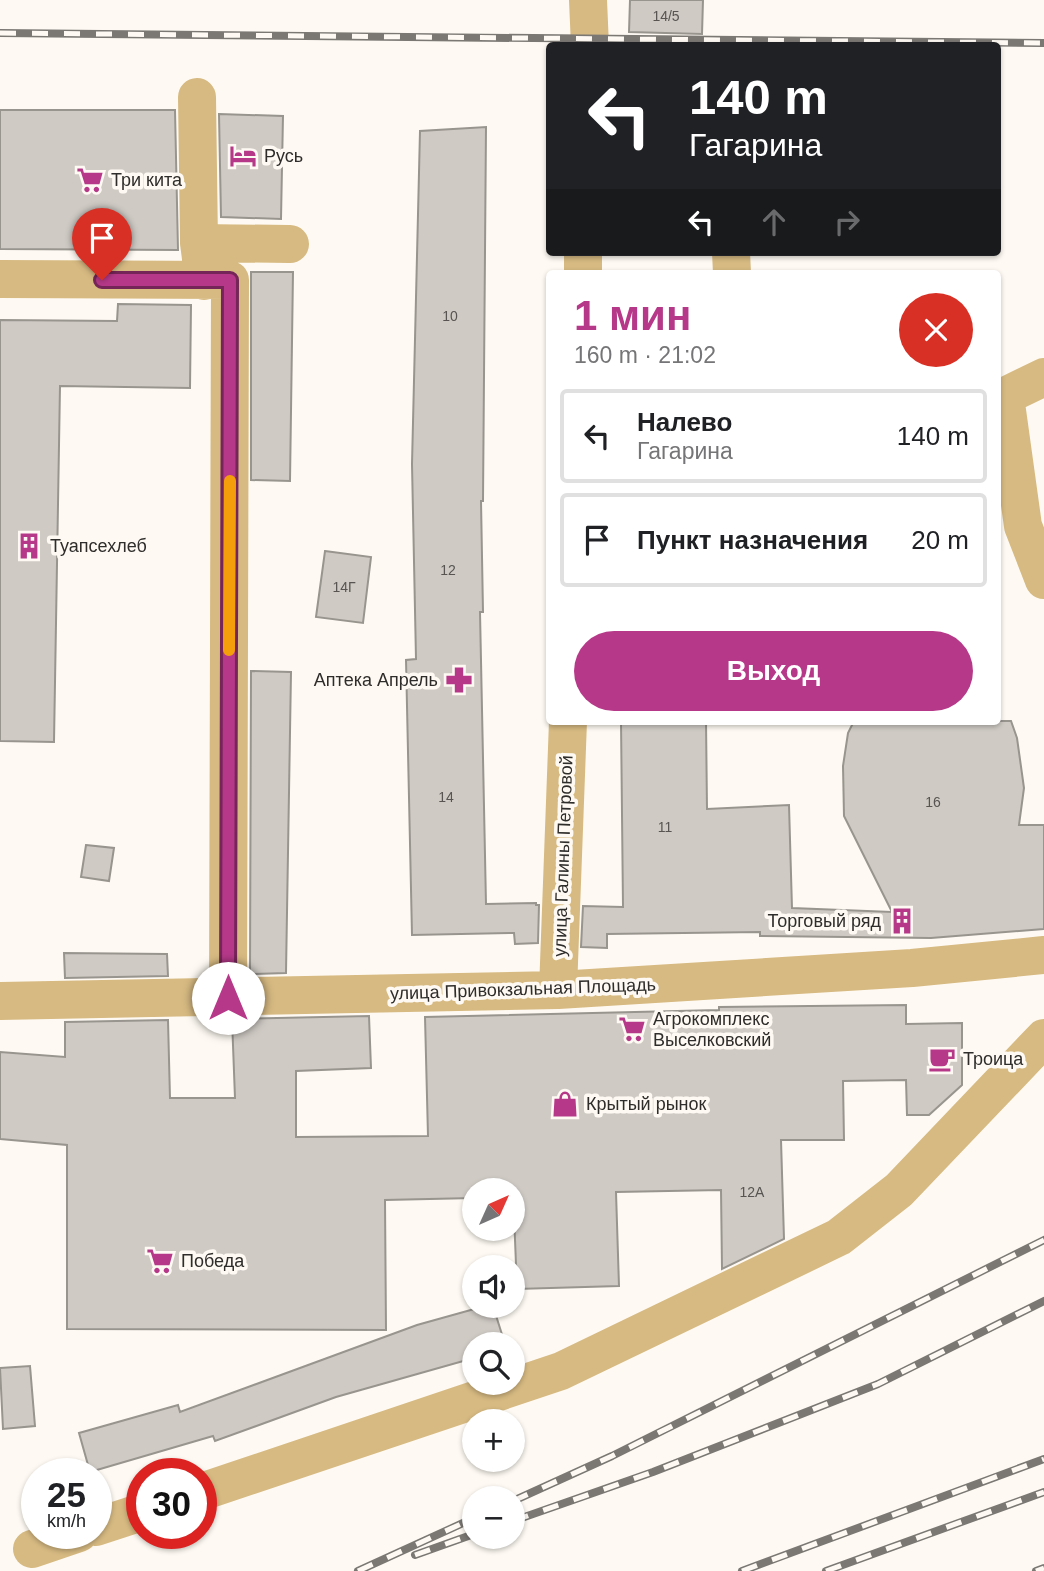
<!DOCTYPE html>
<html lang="ru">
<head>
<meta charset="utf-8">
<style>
	:root { --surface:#fff; --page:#f6f6f6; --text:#202124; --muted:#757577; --line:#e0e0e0; --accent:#b63989 }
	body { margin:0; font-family:Helvetica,sans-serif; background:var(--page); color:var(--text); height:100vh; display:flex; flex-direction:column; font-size:26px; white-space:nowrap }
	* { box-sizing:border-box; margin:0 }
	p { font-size:23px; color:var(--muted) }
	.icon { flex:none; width:38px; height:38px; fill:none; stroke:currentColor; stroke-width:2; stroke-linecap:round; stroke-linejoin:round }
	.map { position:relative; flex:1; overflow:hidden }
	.details { position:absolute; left:546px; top:270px; width:455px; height:455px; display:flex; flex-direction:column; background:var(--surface); border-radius:7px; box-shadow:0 2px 5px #0004 }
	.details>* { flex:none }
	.banner { position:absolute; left:546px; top:42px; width:455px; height:214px; border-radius:7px; box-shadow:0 2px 5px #0004; background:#202124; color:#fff; overflow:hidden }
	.needle { width:46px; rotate:45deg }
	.buttons { position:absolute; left:462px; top:1178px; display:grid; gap:14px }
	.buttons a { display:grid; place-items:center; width:63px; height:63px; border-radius:50%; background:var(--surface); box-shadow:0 2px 5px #0004; font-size:35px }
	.speed { position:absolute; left:21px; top:1458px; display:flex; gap:14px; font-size:35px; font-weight:700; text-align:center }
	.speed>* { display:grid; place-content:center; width:91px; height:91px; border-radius:50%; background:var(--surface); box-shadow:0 2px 5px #0004; line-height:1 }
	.speed small { font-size:18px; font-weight:400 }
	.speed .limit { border:10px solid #d22; background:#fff; color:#111 }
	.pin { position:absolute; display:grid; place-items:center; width:60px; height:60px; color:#fff; margin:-72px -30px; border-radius:50% 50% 50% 0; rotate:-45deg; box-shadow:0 0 7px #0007 }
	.pin .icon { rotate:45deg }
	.me { position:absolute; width:77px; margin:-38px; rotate:0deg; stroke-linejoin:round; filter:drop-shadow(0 0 5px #0008) }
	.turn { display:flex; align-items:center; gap:24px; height:147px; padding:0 28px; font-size:32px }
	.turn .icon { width:91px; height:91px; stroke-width:2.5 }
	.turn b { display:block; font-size:49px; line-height:60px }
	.lanes { display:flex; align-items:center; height:66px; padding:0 28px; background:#0003; justify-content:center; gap:35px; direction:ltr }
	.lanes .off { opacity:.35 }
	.round { display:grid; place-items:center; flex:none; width:74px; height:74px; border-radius:37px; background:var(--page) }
	.head { display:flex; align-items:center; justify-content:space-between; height:119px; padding:0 28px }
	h1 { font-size:42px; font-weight:700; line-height:52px; color:var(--accent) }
	.cta { display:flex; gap:14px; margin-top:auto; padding:14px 28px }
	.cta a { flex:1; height:80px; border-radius:42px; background:var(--accent); color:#fff; font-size:28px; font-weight:700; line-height:80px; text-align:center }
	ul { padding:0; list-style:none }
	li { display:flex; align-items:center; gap:21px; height:94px; margin:0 14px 10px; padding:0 14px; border:4px solid var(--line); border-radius:7px }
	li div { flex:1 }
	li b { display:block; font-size:26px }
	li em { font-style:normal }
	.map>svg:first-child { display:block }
	.building { fill:#cfcac4; stroke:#98948e; stroke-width:2 }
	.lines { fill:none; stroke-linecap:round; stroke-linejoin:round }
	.minor { stroke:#d7ba82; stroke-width:38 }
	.rail-casing { stroke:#7b7874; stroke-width:8 }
	.rail { stroke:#fefaf3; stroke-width:5; stroke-dasharray:16; stroke-linecap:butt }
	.route-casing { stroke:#762559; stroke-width:18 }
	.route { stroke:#b63989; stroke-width:12 }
	.slow { stroke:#f59e0b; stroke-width:12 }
	.labels { text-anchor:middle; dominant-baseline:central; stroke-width:7; stroke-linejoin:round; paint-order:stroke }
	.number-label { font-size:14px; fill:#575451 }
	.poi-label { font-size:18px; fill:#2f2d2b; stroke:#fefaf3; text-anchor:start }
	.street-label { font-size:18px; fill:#2f2d2b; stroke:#fefaf3 }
</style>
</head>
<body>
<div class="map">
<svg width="1044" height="1571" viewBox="0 0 1044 1571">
	<rect width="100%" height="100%" fill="#fefaf3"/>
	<path class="building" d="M630,0H703L702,34L629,32Z
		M0,110H175L178,250L0,249Z
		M219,114L283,116L281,219L221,217Z
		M486,127L483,501H481L483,612H480L486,904L536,903V905H539L538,943L515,944L514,933L412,935L406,660L416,659L412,464L420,131Z
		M251,272H293L290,481L251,480Z
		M118,304L191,305L190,388L60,386L54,742L0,741V320L117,321Z
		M325,551L371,557L363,623L316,617Z
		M251,671L291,672L286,973L250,974Z
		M621,721H706L707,809L789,805L792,908L892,912L844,816L843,766L848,733L854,721H1011L1017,738L1024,788L1019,825H1044V929L931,938L760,936V932L607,934V948L581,947L583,906L623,907Z
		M86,845L114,848L109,881L81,877Z
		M64,953L167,954L168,976L65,978Z
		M906,1005V1024L962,1023V1085L929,1115H907L906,1080L843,1081L844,1140H781L784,1239L722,1269L721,1190L616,1192L619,1286L517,1289L513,1190H474V1198L385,1200L386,1330L67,1329V1145L0,1139V1052L65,1057V1022L168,1020L170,1098H235L232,1019L369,1016L371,1068L296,1071V1137L428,1136L425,1017L719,1010V1007Z
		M485,1306H493L505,1344H474V1358L336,1397L215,1441L213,1436L90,1472L79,1433L178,1405L180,1412L417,1325Z
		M30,1366L35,1426L3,1429L0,1368Z"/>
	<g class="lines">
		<path class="minor" d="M588,0L590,46
			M197,97L199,243L204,281
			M199,243L290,244
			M731,252L732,273
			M583,273V252
			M0,279L230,280L228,998
			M998,396H1005L1023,526L1044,580
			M1005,396L1044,377
			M558,990L568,721
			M0,1001L558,990L912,968L1044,955
			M201,1492L561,1371L839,1237L899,1190L1044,1038
			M96,1527L142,1512
			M32,1549L79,1533"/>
		<g class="rail-casing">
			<path id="rail" d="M0,33L1044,43
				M513,1501L612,1456L1044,1240
				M513,1521L653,1472L878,1384L1044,1301
				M415,1555L474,1534
				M358,1571L474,1518
				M742,1571L1044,1459
				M826,1571L1044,1492
				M1036,1571L1044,1568"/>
		</g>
		<use href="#rail" class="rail"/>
	</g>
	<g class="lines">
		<g class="route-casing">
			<path id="route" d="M102,280H230L228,998"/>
		</g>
		<use href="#route" class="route"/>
		<path class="slow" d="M229,650L230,481"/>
	</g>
	<defs>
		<g id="hotel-bare" transform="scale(2.1)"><path d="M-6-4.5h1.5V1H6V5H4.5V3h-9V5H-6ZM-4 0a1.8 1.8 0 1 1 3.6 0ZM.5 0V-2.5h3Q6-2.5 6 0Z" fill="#b63989" stroke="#fefaf3" stroke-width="2.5" paint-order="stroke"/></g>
		<g id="supermarket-bare" transform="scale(2.1)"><path d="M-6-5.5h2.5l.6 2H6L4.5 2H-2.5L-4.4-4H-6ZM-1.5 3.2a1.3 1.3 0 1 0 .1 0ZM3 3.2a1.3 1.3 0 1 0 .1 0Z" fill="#b63989" stroke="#fefaf3" stroke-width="2.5" paint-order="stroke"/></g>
		<g id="building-bare" transform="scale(2.1)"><path d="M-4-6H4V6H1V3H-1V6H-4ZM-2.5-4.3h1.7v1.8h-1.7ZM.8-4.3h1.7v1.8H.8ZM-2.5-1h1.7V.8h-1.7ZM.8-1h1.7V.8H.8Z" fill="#b63989" stroke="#fefaf3" stroke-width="2.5" paint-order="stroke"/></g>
		<g id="pharmacy-bare" transform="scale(2.1)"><path d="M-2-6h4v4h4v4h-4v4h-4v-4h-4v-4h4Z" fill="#b63989" stroke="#fefaf3" stroke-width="2.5" paint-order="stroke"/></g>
		<g id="cafe-bare" transform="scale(2.1)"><path d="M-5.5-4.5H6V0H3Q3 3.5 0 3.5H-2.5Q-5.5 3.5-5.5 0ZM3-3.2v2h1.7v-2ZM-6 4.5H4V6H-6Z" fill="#b63989" stroke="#fefaf3" stroke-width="2.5" paint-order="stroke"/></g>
		<g id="shop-bare" transform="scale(2.1)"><path d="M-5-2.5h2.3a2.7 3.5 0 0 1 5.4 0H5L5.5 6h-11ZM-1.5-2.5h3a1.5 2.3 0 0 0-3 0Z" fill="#b63989" stroke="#fefaf3" stroke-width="2.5" paint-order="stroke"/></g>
	</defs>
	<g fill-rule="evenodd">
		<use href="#hotel-bare" x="243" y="156"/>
		<use href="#supermarket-bare" x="90" y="180"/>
		<use href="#building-bare" x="29" y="546"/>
		<use href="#pharmacy-bare" x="459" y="680"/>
		<use href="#building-bare" x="902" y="921"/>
		<use href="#supermarket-bare" x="632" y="1029"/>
		<use href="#cafe-bare" x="942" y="1059"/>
		<use href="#shop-bare" x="565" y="1104"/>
		<use href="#supermarket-bare" x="160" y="1261"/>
	</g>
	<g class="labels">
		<g class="number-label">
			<text x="666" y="16">14/5</text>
			<text x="450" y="316">10</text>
			<text x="448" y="570">12</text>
			<text x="344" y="587">14Г</text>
			<text x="446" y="797">14</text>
			<text x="933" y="802">16</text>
			<text x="665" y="827">11</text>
			<text x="752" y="1192">12А</text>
		</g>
		<g class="poi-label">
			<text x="264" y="156">Русь</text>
			<text x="111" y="180">Три кита</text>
			<text x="50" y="546">Туапсехлеб</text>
			<text x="438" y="680" text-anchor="end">Аптека Апрель</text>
			<text x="881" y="921" text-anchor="end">Торговый ряд</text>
			<text x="653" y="1019">Агрокомплекс<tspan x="653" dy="21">Выселковский</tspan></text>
			<text x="963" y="1059">Троица</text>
			<text x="586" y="1104">Крытый рынок</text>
			<text x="181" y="1261">Победа</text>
		</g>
		<g class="street-label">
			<text transform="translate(563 856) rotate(-88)">улица Галины Петровой</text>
			<text transform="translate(523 989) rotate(-2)">улица Привокзальная Площадь</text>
		</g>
	</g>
</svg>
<div class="buttons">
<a><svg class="needle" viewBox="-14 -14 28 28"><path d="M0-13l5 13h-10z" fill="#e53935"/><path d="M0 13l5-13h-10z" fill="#757577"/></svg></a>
<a><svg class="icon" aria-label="sound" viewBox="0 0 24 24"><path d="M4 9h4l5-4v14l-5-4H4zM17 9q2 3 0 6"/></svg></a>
<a><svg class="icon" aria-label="search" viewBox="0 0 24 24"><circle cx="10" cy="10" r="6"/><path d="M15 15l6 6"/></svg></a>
<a>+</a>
<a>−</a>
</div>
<div class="speed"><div>25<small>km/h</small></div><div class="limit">30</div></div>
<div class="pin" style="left:102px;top:280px;background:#d93025"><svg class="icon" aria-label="arrive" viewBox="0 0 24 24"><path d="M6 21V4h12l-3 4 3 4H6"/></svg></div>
<svg class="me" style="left:228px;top:998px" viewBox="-20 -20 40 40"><circle r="19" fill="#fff"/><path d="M0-13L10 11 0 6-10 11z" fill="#b63989"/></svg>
<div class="banner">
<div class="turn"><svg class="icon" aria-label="left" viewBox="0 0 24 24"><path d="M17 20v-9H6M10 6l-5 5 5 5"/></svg><div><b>140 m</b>Гагарина</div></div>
<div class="lanes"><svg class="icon" aria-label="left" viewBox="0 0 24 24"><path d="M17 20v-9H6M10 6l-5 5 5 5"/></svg><svg class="icon off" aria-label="ahead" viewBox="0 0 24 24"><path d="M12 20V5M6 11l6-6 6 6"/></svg><svg class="icon off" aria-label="right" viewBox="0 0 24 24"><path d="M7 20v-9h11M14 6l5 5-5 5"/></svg></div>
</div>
<section class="details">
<div class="head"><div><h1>1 мин</h1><p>160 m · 21:02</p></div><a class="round" style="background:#d93025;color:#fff"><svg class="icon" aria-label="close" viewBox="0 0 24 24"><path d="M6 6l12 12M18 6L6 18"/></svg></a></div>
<ul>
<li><svg class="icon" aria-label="left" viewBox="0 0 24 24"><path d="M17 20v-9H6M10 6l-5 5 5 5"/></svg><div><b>Налево</b><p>Гагарина</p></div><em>140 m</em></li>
<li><svg class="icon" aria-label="arrive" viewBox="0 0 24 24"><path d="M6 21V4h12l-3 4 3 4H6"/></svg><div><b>Пункт назначения</b></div><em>20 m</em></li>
</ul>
<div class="cta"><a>Выход</a></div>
</section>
</div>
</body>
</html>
